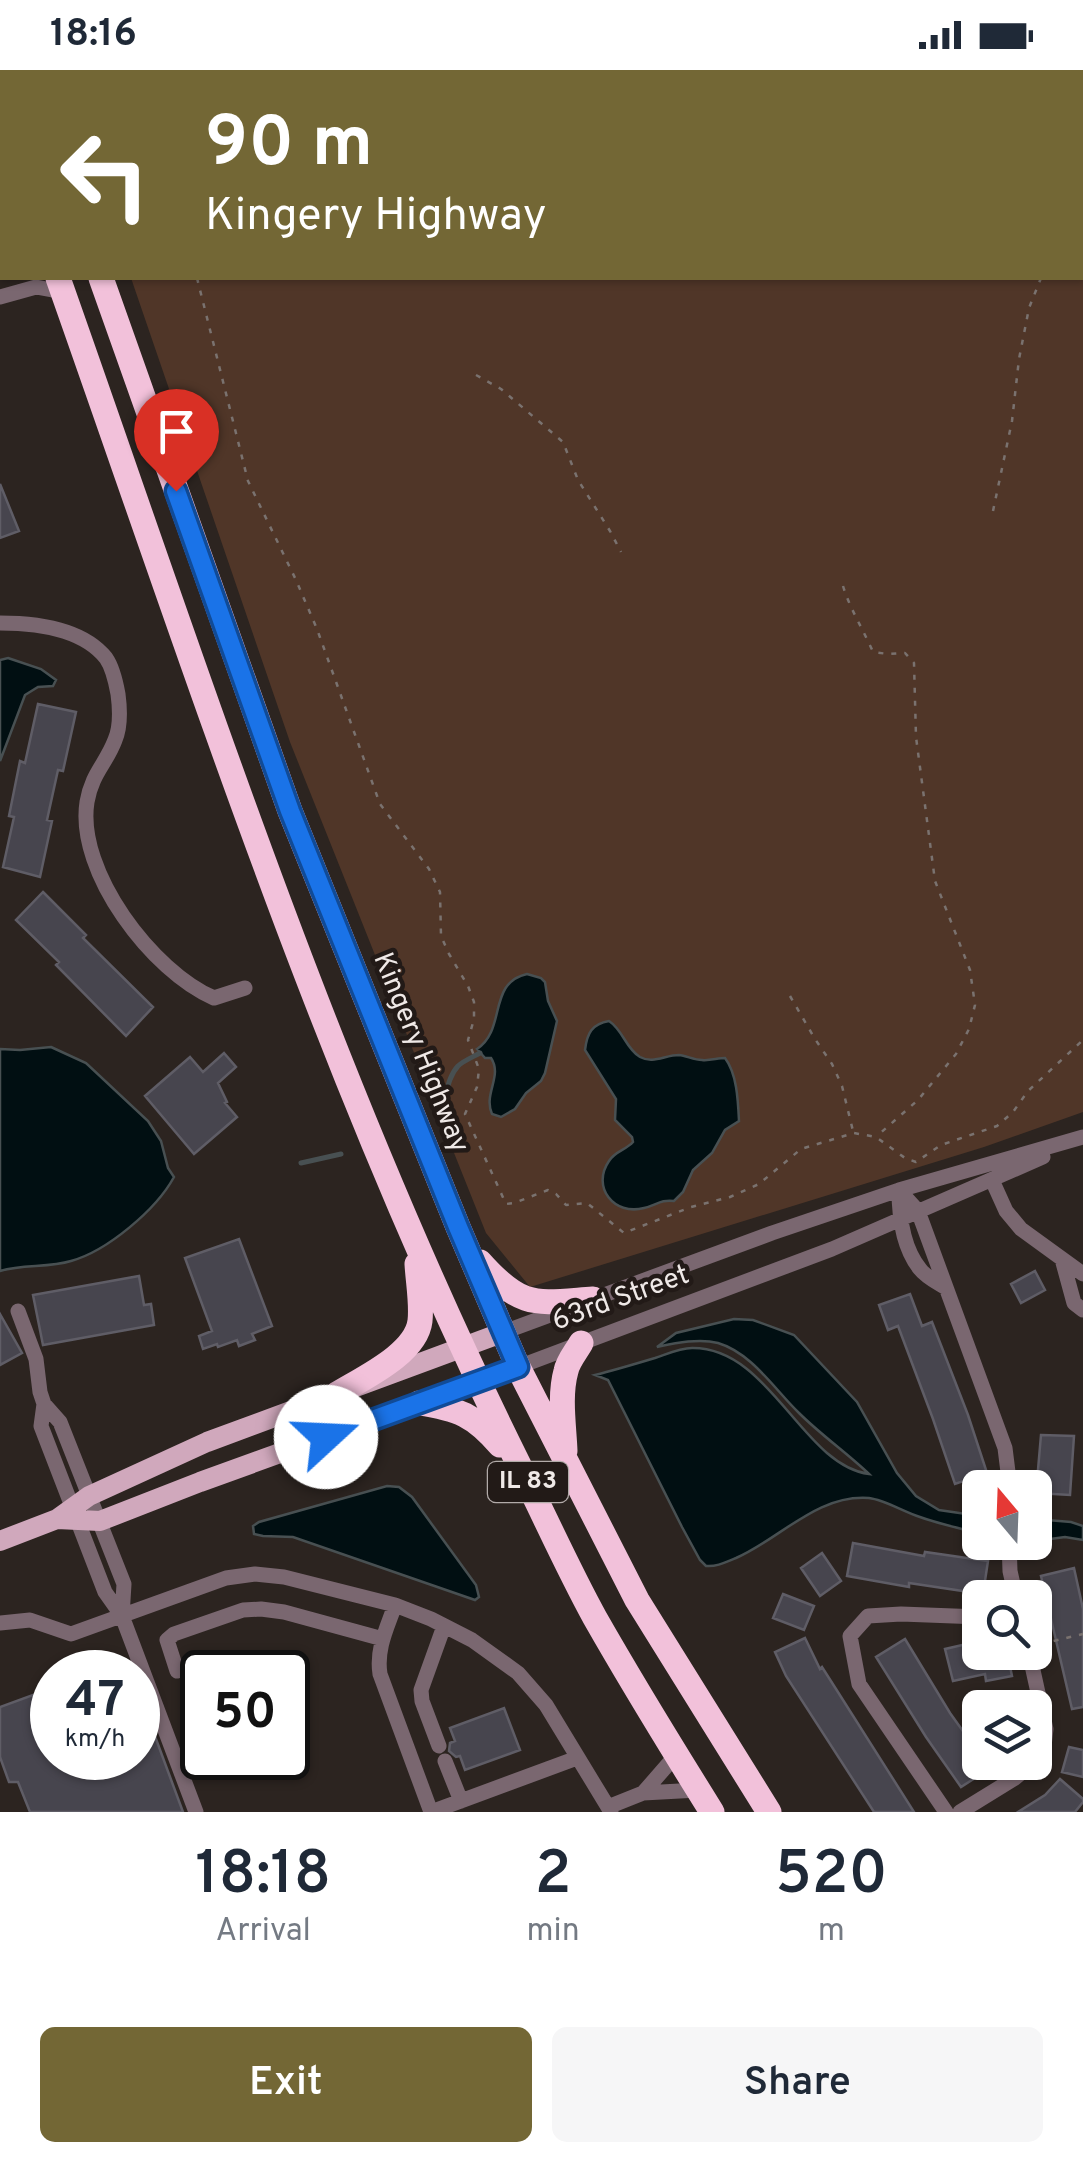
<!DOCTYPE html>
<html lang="en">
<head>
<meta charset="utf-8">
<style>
	:root { --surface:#fff; --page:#f6f6f7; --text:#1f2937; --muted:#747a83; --accent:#736735 }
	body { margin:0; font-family:Overpass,sans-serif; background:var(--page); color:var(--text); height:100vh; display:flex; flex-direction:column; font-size:38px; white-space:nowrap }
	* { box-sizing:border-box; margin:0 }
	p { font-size:32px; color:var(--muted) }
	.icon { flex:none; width:55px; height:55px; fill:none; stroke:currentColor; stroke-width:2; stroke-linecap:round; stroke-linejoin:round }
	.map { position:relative; height:1742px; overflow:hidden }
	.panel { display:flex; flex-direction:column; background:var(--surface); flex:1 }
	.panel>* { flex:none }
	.guide { position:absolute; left:0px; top:0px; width:1085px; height:210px; box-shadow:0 2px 8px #0004; background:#736735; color:#fff; overflow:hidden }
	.needle { width:65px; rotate:341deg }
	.tools { position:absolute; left:962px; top:1400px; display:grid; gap:20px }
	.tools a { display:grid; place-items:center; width:90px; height:90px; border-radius:15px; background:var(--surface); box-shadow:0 2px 8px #0004; font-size:50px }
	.speed { position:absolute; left:30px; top:1580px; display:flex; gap:20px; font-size:50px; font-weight:700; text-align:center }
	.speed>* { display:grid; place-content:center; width:130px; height:130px; border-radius:50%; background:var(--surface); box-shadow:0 2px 8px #0004; line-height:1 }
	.speed small { font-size:25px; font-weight:400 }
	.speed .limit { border:5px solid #111; border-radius:15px; background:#fff; color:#111 }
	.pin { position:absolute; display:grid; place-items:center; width:85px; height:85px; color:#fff; margin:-102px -42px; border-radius:50% 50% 50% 0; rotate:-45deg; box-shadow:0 0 10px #0007 }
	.pin .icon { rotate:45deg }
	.me { position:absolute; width:110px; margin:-55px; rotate:70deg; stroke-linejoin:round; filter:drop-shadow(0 0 8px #0008) }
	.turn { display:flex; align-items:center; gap:35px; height:210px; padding:0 40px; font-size:45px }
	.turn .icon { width:130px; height:130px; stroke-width:2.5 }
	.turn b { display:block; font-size:70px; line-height:85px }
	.eta { display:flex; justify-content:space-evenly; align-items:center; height:170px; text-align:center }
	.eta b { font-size:60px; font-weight:600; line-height:70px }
	.primary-button { display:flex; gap:20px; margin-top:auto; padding:20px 40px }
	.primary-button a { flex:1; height:115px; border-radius:15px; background:var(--accent); color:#fff; font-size:40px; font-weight:600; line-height:115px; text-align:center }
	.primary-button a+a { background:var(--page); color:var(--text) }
	.status { display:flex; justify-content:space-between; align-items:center; height:70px; padding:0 50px; background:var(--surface); direction:ltr }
	.status svg { height:28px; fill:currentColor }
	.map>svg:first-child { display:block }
	.green { fill:#503628 }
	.water { fill:#010f12; stroke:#485052; stroke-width:2.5 }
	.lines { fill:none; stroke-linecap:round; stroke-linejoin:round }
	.stream { stroke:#485052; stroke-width:5 }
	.building { fill:#47454e; stroke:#5f5d66; stroke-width:2.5 }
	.path { stroke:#7a726f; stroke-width:2.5; stroke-dasharray:5 8; stroke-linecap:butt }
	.minor { stroke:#7a6770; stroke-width:15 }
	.major { stroke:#d0a8bc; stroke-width:20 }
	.highway { stroke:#f2c1da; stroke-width:25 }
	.route-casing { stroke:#114b97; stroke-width:25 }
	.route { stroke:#1a73e8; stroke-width:18 }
	.labels { text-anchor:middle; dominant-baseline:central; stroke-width:9; stroke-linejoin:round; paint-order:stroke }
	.shield { fill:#221a17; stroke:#b2aba9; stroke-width:2.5 }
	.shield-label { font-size:25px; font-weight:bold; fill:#efe9e7 }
	.street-label { font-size:28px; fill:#efe9e7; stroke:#221a17 }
</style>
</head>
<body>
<div class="status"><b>18:16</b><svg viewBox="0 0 49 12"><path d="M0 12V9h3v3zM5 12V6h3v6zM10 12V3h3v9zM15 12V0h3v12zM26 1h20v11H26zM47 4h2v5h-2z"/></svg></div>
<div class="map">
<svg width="1083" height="1742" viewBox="0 0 1083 1742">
	<rect width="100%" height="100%" fill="#2c2420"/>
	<path class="green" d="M60,0H1083V1042L984,1077L530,1217L486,1163L290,672L131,208H1082V2H60Z"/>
	<path class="water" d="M8,588L41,599L56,610L53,616L38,617L25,625L0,691V590Z
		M527,904L541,908L545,912L548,931L557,951L545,1003L541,1011L526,1023L515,1039L501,1047L492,1044C483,1024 503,1006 491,988H485L477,979C507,959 487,913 527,904Z
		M609,951C623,960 626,979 640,987C653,994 665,985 679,985C687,986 694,990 702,990C709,991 718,988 725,988C737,1004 738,1030 739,1051L725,1060L712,1083L693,1100L683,1122L674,1131C661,1129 655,1136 644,1138C614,1146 591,1117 609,1091C615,1081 626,1080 633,1072L632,1067L615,1050L616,1029L585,980C587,963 592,954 609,951Z
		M51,977L86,993L148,1051L161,1071L168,1098L174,1107C156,1140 107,1181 71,1191C48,1198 23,1194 0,1201V979L20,980Z
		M734,1249L753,1250L794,1265L857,1332L897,1403L916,1426L939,1440L980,1446V1464C960,1458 939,1454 920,1447C904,1442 885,1430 869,1428C817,1424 780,1469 736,1488C726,1492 717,1497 706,1496L700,1490L682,1457L608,1310L595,1305C615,1300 635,1294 655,1288C667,1284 680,1278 692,1278C770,1277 802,1395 869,1404C847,1383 821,1365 799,1343C775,1320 752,1283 718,1273C699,1268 676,1273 657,1277L676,1263Z
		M387,1416L399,1417L412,1427L476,1515L479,1527L475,1530L293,1467L263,1466L254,1464L253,1456L259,1452Z
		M1035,1449L1071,1452L1083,1456V1470L1065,1467L1035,1471Z"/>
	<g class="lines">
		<path class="stream" d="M439,1044C447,1029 446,1009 458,996C463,991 473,987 480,983
			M301,1093L341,1084"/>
	</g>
	<path class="building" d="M0,414L19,461L0,468Z
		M38,634L76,642L63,701L58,700L47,750L52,751L40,807L3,797L14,747L9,746L20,691L25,693Z
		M43,822L86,865L83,868L153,937L126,966L56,895L59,892L16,850Z
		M224,983L236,997L218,1013L227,1032L225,1033L237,1047L194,1084L145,1026L190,987L203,1002Z
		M239,1169L272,1256L252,1264L255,1270L239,1276L237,1270L218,1277L217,1274L203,1279L199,1266L212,1261L185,1188Z
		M1035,1201L1045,1220L1021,1233L1011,1214Z
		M139,1206L144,1235L151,1234L154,1255L43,1275L33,1225Z
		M910,1224L922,1256L932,1252L968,1345L987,1403L955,1414L933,1349L898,1256L888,1260L879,1235Z
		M0,1244L22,1283L0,1295Z
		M1041,1365L1074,1366L1070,1425L1036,1423Z
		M853,1473L924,1486L925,1482L988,1491L983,1524L909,1513V1517L847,1506Z
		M822,1483L841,1511L820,1526L801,1498Z
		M1074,1498L1083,1539V1637L1072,1639L1041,1506Z
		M783,1524L814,1536L804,1560L773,1548Z
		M805,1568L820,1599L822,1597L836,1619L914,1742H874L786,1606L775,1582Z
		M905,1569L950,1643L980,1685V1692H985L989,1699L961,1717L926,1667L876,1587Z
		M971,1573L972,1580L980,1578V1582H1007L1012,1606L986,1611L985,1604L953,1611L945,1579Z
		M52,1618V1688H138L139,1623L183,1742H30L18,1712H9L0,1687V1637Z
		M504,1638L520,1680L465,1700L460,1686L456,1687L449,1681L450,1673L455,1671L450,1658Z
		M1069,1677L1083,1680V1707L1062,1702Z
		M1060,1709L1083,1729V1732L1075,1742H1018L1045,1725Z"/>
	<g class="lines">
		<path class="path" d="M183,2V0
			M197,208L248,411L296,510L317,559L380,734L429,799L440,822L441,866L449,884L468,916L474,932V949L468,970L479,999L477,1017L465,1044L506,1134L514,1133L548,1120L556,1124L566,1135L587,1133L624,1163L691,1137L730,1127L759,1114L801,1079L854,1063L876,1067L905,1088L916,1092L941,1075L997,1056L1013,1042L1028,1021L1083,970
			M476,305L501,319L563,372L578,410L610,461L621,482
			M993,441L1012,351L1019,289L1029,238L1041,208
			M843,516C850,539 863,559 873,582L888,584L905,583L914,593L916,667L935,811L970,900L975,935L969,959L956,984L918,1030L877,1066
			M790,926L815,969L832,994L842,1016L853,1061
			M1041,1574L1083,1564"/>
		<path class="minor" d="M0,201L2,200
			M0,227L36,217L63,222
			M0,553C35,553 82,558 106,588C113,598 116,613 118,624C120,639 121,656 115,670C106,694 92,703 87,732C76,802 153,902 214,928L245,918
			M992,1110L1006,1141L1021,1159L1083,1204
			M899,1120L918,1141L1005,1378L1010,1418
			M899,1120C899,1145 903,1178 920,1199C926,1207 938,1213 946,1218
			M1062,1189L1074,1233L1083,1240
			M18,1241L36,1289L40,1322L44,1334L60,1352L124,1514L122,1546
			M504,1262L772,1163L899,1120L1083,1067
			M518,1297L832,1179L1043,1087
			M44,1334L41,1356L105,1522L122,1546L196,1742
			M1009,1472L1010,1501L1016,1528
			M395,1535C387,1558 376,1579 380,1604L431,1742
			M0,1553L30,1550L71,1564L226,1508L255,1504L284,1507L395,1535L431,1549L472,1570L518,1603L546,1635L611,1742
			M1029,1582L1046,1659L1043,1685L1035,1691
			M177,1601L167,1570L174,1564L243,1540L261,1539L284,1542L383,1569
			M439,1676L422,1631L421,1620L444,1556
			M445,1691L461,1731
			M643,1723L677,1684
			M608,1737L643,1723L698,1720
			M431,1742L577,1688
			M946,1742L859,1614L850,1566L868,1546L901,1544L980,1547
			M960,1742L1015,1708L1034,1692"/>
		<path class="major" d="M57,1449L100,1451L200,1412L518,1297
			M0,1471L57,1449L89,1426L207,1372L504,1262"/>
		<path class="highway" d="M27,0L28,2
			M0,45L2,52
			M58,208C200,610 329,1014 520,1397C545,1447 568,1499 595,1548C632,1613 672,1678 712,1742
			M101,208L290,741L458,1157L518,1297L637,1530L769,1742
			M480,1192C522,1239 534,1233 593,1229
			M337,1324C363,1308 416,1284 420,1251C422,1233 418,1212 417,1194
			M419,1333C459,1339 474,1345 500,1375
			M565,1381C564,1356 559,1326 566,1301C568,1291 576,1282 581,1273"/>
	</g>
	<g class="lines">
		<g class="route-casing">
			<path id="route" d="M176,421L290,741L458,1157L518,1297L326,1367"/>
		</g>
		<use href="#route" class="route"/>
	</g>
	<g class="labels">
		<rect class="shield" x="488" y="1392" width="80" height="40" rx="8"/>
		<g class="shield-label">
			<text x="528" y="1412">IL 83</text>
		</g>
		<g class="street-label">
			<text transform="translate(420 983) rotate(68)">Kingery Highway</text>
			<text transform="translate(621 1229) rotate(-20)">63rd Street</text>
		</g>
	</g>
</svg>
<div class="tools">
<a><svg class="needle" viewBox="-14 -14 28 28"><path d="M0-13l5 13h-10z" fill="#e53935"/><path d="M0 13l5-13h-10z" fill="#747a83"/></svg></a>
<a><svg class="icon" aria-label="search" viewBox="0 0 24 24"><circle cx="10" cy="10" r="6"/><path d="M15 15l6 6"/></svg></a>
<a><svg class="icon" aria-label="layers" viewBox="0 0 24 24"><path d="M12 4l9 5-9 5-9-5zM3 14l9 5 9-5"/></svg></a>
</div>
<div class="speed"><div>47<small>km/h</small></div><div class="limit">50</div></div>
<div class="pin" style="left:176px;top:421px;background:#d93025"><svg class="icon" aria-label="arrive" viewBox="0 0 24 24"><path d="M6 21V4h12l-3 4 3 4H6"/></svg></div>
<svg class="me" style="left:326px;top:1367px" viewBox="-20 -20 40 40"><circle r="19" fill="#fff"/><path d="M0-13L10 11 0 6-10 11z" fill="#1a73e8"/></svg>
<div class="guide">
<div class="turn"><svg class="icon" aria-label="left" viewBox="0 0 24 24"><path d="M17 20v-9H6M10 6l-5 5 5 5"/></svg><div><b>90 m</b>Kingery Highway</div></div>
</div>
</div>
<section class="panel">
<div class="eta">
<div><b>18:18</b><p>Arrival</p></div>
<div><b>2</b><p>min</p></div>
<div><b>520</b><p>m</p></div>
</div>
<div class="primary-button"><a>Exit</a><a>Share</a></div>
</section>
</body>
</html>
